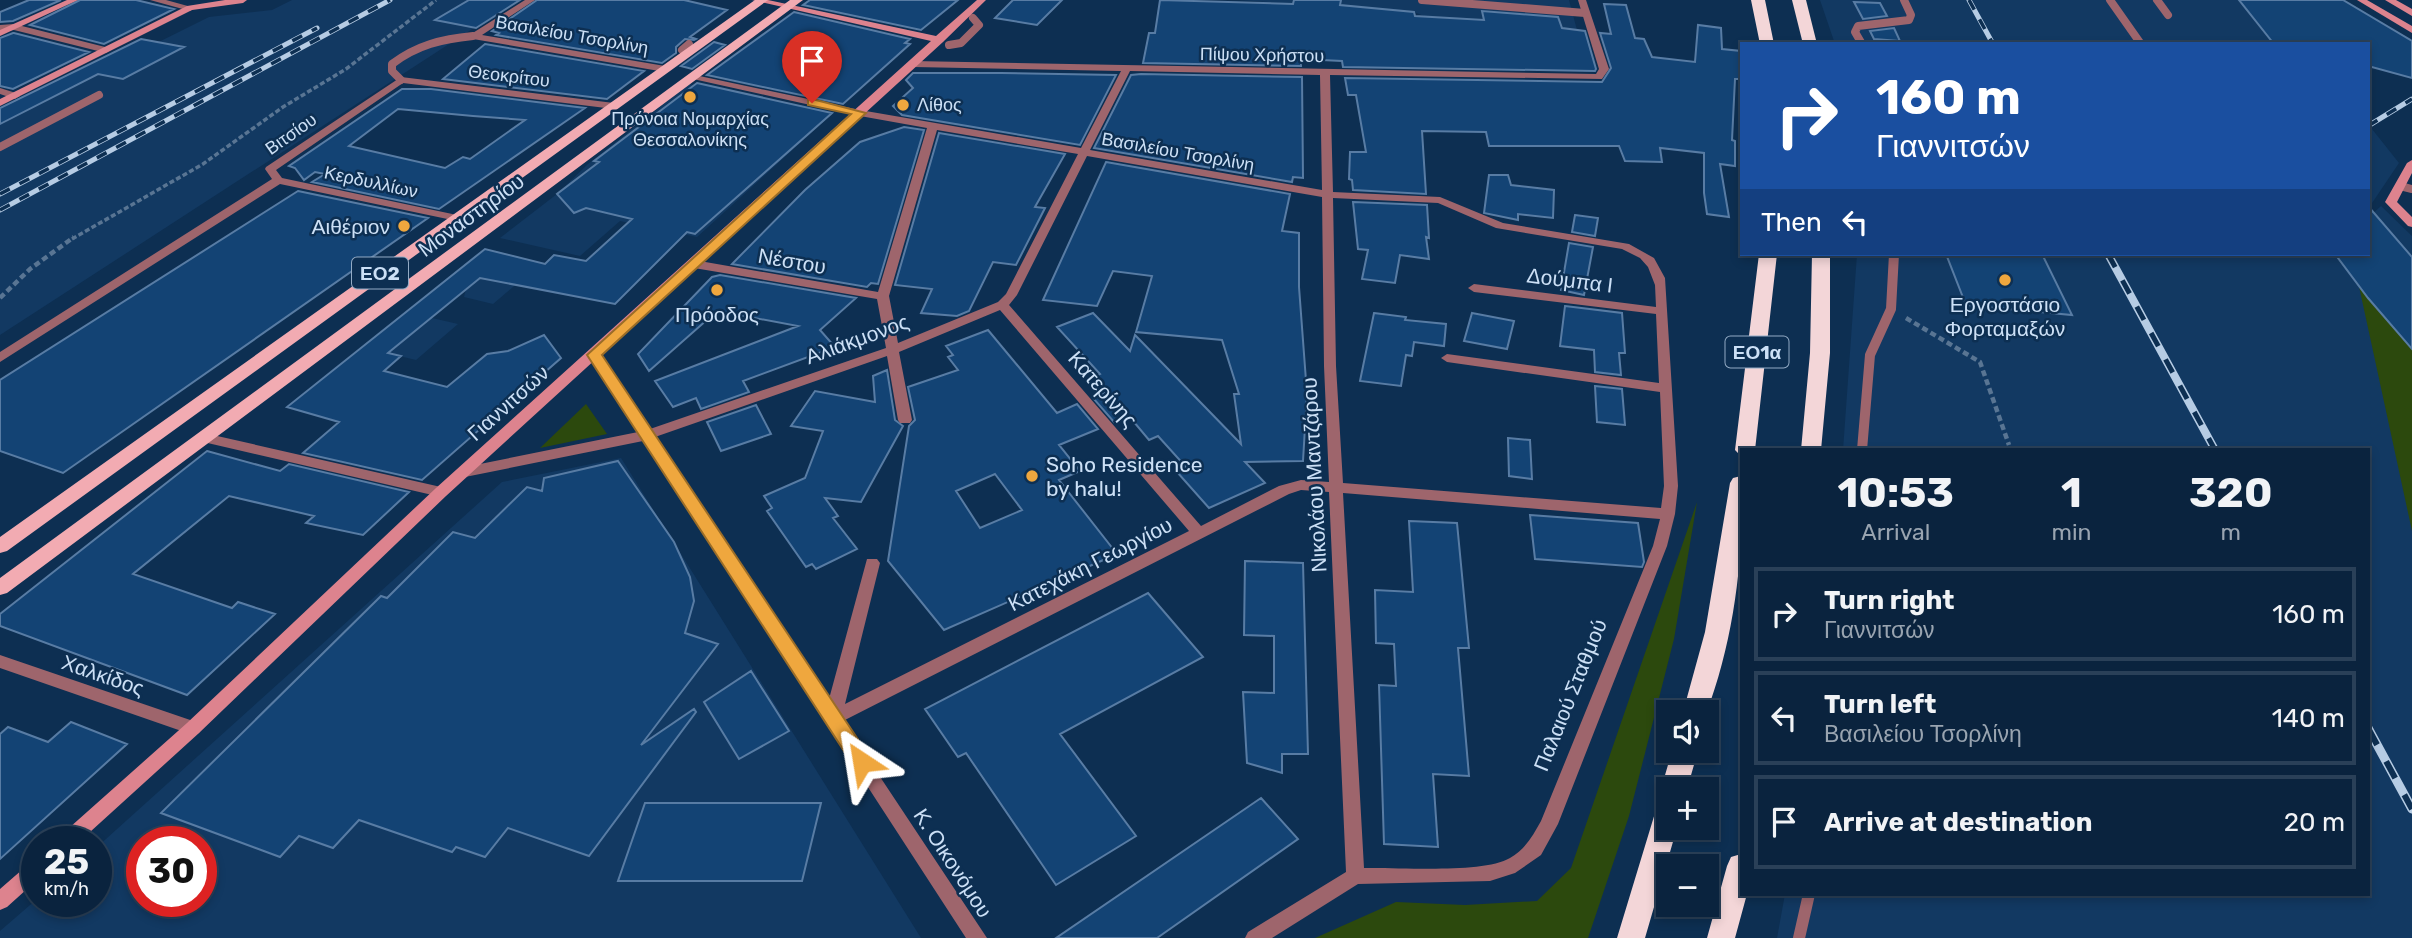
<!DOCTYPE html>
<html lang="en">
<head>
<meta charset="utf-8">
<style>
	:root { --surface:#0a233e; --page:#132b45; --text:#f1f3f6; --muted:#99a4b0; --line:#2a4058 }
	body { margin:0; font-family:Rubik,sans-serif; background:var(--page); color:var(--text); height:100vh; display:flex; flex-direction:column; font-size:26px; white-space:nowrap }
	* { box-sizing:border-box; margin:0 }
	p { font-size:23px; color:var(--muted) }
	.icon { flex:none; width:38px; height:38px; fill:none; stroke:currentColor; stroke-width:2; stroke-linecap:round; stroke-linejoin:round }
	.map { position:relative; flex:1; overflow:hidden }
	.side { position:absolute; left:1740px; top:448px; width:630px; height:448px; display:flex; flex-direction:column; background:var(--surface); border-radius:0px; box-shadow:0 4px 10px #0003,0 0 0 2px var(--line) }
	.side>* { flex:none }
	.banner { position:absolute; left:1740px; top:42px; width:630px; height:214px; border-radius:0px; box-shadow:0 4px 10px #0003,0 0 0 2px var(--line); background:#1a4fa0; color:#fff; overflow:hidden }
	.buttons { position:absolute; left:1656px; top:700px; display:grid; gap:14px }
	.buttons a { display:grid; place-items:center; width:63px; height:63px; border-radius:0px; background:var(--surface); box-shadow:0 4px 10px #0003,0 0 0 2px var(--line); font-size:35px }
	.speed { position:absolute; left:21px; top:826px; display:flex; gap:14px; font-size:35px; font-weight:700; text-align:center }
	.speed>* { display:grid; place-content:center; width:91px; height:91px; border-radius:50%; background:var(--surface); box-shadow:0 4px 10px #0003,0 0 0 2px var(--line); line-height:1 }
	.speed small { font-size:18px; font-weight:400 }
	.speed .limit { border:10px solid #d22; background:#fff; color:#111 }
	.pin { position:absolute; display:grid; place-items:center; width:60px; height:60px; color:#fff; margin:-72px -30px; border-radius:50% 50% 50% 0; rotate:-45deg; box-shadow:0 0 7px #0007 }
	.pin .icon { rotate:45deg }
	.me { position:absolute; width:77px; margin:-38px; rotate:327deg; stroke-linejoin:round; filter:drop-shadow(0 0 5px #0008) }
	.turn { display:flex; align-items:center; gap:24px; height:147px; padding:0 21px; font-size:32px }
	.turn .icon { width:91px; height:91px; stroke-width:2.5 }
	.turn b { display:block; font-size:49px; line-height:60px }
	.then { display:flex; align-items:center; height:66px; padding:0 21px; background:#0003; gap:14px; font-size:26px }
	.eta { display:flex; justify-content:space-evenly; align-items:center; height:119px; text-align:center }
	.eta b { font-size:42px; font-weight:700; line-height:49px }
	ul { padding:0; list-style:none }
	li { display:flex; align-items:center; gap:21px; height:94px; margin:0 14px 10px; padding:0 7px; border:4px solid var(--line); border-radius:0px }
	li div { flex:1 }
	li b { display:block; font-size:26px }
	li em { font-style:normal }
	.map>svg:first-child { display:block }
	.built { fill:#123962; fill-rule:evenodd }
	.green { fill:#2c490d }
	.building { fill:#134374; stroke:#587ca4; stroke-width:2; fill-rule:evenodd }
	.lines { fill:none; stroke-linecap:round; stroke-linejoin:round }
	.path-far1 { stroke:#597593; stroke-width:3.5; stroke-dasharray:5 2.5; stroke-linecap:butt }
	.path { stroke:#597593; stroke-width:4.5; stroke-dasharray:6 3.5; stroke-linecap:butt }
	.lane-far2 { stroke:#9e656c; stroke-width:8 }
	.lane-far1 { stroke:#9e656c; stroke-width:10 }
	.lane { stroke:#9e656c; stroke-width:12 }
	.street { fill:#9e656c; fill-rule:evenodd }
	.secondary { fill:#dd838e; fill-rule:evenodd }
	.primary { fill:#f2abb2; fill-rule:evenodd }
	.highway { fill:#f3d6d8; fill-rule:evenodd }
	.rail-far2-casing { stroke:#b6cce4; stroke-width:5 }
	.rail-far1-casing { stroke:#b6cce4; stroke-width:8 }
	.rail-casing { stroke:#b6cce4; stroke-width:9 }
	.rail-far2 { stroke:#0d2f52; stroke-width:3.5; stroke-dasharray:11; stroke-linecap:butt }
	.rail-far1 { stroke:#0d2f52; stroke-width:5; stroke-dasharray:15; stroke-linecap:butt }
	.rail { stroke:#0d2f52; stroke-width:6; stroke-dasharray:19; stroke-linecap:butt }
	.route { fill:#efa73e; stroke:#9b6d28; stroke-width:2 }
	.poi-dot { fill:#efa73e; stroke:#0d2f52; stroke-width:2.5 }
	.labels { text-anchor:middle; dominant-baseline:central; stroke-width:5; stroke-linejoin:round; paint-order:stroke }
	.far-street-label { font-size:18px; fill:#cce0f6; stroke:#0d2f52 }
	.far-poi-label { font-size:18px; fill:#cce0f6; stroke:#0d2f52; text-anchor:start }
	.shield { fill:#0d2f52; stroke:#93abc5; stroke-width:2 }
	.shield-label { font-size:19px; font-weight:bold; fill:#cce0f6 }
	.street-label { font-size:21px; fill:#cce0f6; stroke:#0d2f52 }
	.poi-label { font-size:21px; fill:#cce0f6; stroke:#0d2f52 }
</style>
</head>
<body>
<div class="map">
<svg width="2412" height="938" viewBox="0 0 2412 938">
	<rect width="100%" height="100%" fill="#0d2f52"/>
	<path class="built" d="M292,0H517L0,335V121L209,17L272,10Z
		M1238,0H1569L1577,30L1522,23L1424,16L1414,12Z
		M1820,0H2267L2303,44H1835Z
		M689,84L833,113L697,237L620,221L580,256L500,238L557,194L588,164Z
		M2368,124L2399,163L2368,209Z
		M2381,206L2412,236V938H1777L1785,894H2368V450H1843L1857,254H2368V218Z
		M484,249L509,255L527,275L493,304L464,297L466,289L441,283Z
		M406,312L458,324L416,360L362,347Z
		M621,458L921,938H0V931L37,899L96,901V848L502,482ZM142,842H201V901H142Z"/>
	<path class="green" d="M2352,254H2362L2412,316V531Z
		M586,404L607,434L540,448Z
		M1697,502L1674,639L1629,816L1588,938H1315L1396,902L1465,905L1537,901L1571,868Z"/>
	<path class="building" d="M29,0H61L13,21L0,22V12Z
		M80,0H136L174,9L104,44L30,25Z
		M469,0H520L476,28L435,20Z
		M537,0H684L727,10L690,37L696,39L694,40L685,39L676,47V53L662,63L496,35L499,33L492,31Z
		M810,0H958L921,30L803,5Z
		M1013,0H1062L1037,25L995,18Z
		M1160,0L1293,4L1294,0H1341L1340,5L1414,12L1415,16L1484,20L1482,11L1558,17L1562,28L1585,31L1596,69L1595,71L1343,67L1342,61L1301,59V66L1143,63L1149,33H1155Z
		M2239,0H2343L2412,41V78L2368,66V44H2274Z
		M1854,2L1880,3L1887,16L1863,19Z
		M1604,4L1626,5L1635,38L1644,39L1652,57L1695,62L1698,25L1721,28L1722,49L1741,51V79H1735L1732,140L1735,141V166L1720,164L1729,217L1707,214L1704,193V153L1660,148L1662,162L1625,161L1619,146H1489L1486,132L1422,131L1426,194L1353,190L1352,180L1349,179L1350,152H1366L1356,95H1348L1345,78L1602,82L1611,68L1600,33L1611,34Z
		M794,12L910,39L905,43L910,44L843,104L707,75Z
		M1894,28L1900,41L1874,39L1870,31Z
		M13,33H14L89,52L13,89L0,86V38Z
		M141,39L184,47L123,79L98,74L0,124V108Z
		M714,42L725,45L692,69L681,66Z
		M485,44L644,71L607,99L443,79Z
		M913,73H1001L1116,75L1080,145L902,115L893,106L913,88L906,80Z
		M1141,74L1302,77L1303,178L1293,177L1292,182L1094,148L1131,75Z
		M697,83L832,113L695,234L687,232L615,304L480,278L388,353L401,356L384,371L447,387L487,354L508,351L544,335L561,358L422,480L303,453L339,422L287,407L485,249L545,264L554,255L586,261L632,219L586,208L574,213L557,194L599,162L594,161Z
		M402,89H431L585,108L439,209L312,182L325,174L315,172L304,180L295,168L289,166ZM398,109L473,116L525,120L470,159L463,157L445,168L349,146Z
		M904,127L924,130L878,284L871,283L867,287L732,264L805,190L860,142Z
		M939,133L1065,154L1035,207L1045,208L1016,265L993,262L969,311L957,316L921,313L932,289L895,285Z
		M1106,162L1290,194L1282,231L1299,233V287L1307,394L1303,461L1245,462L1265,483L1209,508L1177,472L1186,467L1158,436L1149,440L1129,416L1114,422L1093,398L1107,392L1094,377L1100,374L1057,327L1093,313L1130,351L1135,335L1241,444L1234,394H1239L1222,340L1136,332L1152,276L1113,271L1097,306L1043,300Z
		M1489,175H1508L1511,185L1554,190L1553,218L1518,214V220L1484,213Z
		M298,191L428,218L63,473L0,451V380Z
		M1353,202L1427,205L1429,238L1426,237L1429,259L1400,255L1395,283L1362,279L1368,250L1358,249Z
		M2368,206L2412,257V349L2368,298L2335,254H2368Z
		M1575,215L1598,218L1595,236L1572,232Z
		M1569,243L1593,247L1584,295L1561,290Z
		M1946,254H2042L2072,315L1966,305Z
		M720,275L856,298L820,330L835,347L743,381L749,392L701,409L696,398L673,407L655,381L798,326L717,311L649,371L638,354L712,277Z
		M1565,306L1622,313L1625,353H1619L1621,375L1595,372L1594,350L1560,346Z
		M1374,313L1406,317L1405,320L1446,324L1444,346L1414,342L1412,356L1406,355L1401,386L1360,381Z
		M1472,313L1514,321L1507,349L1464,341Z
		M988,330L1057,413L1077,404L1098,429L1059,445L1080,471L1059,480L1117,554L944,630L888,561L909,426L915,420L908,387L958,370L948,357L953,355L946,346ZM995,474L1022,510L980,528L956,491Z
		M887,370L895,420L903,426L861,502L825,498L838,516L833,518L857,549L816,569L812,564L806,567L767,511L772,508L764,496L805,478L823,431L791,426L815,391L875,402L873,376Z
		M1595,386L1622,389L1625,425L1597,422Z
		M756,405L771,434L721,451L707,422Z
		M1508,438L1530,440L1532,479L1509,476Z
		M207,451L280,471L289,464L409,492L363,535L306,523L314,516L229,496L133,574L232,608L238,602L275,614L187,695L0,626V614Z
		M618,461L674,542L690,577L694,601L685,633L718,644L641,745L694,709L696,712L589,856L508,828L485,857L456,847L452,852L359,820L333,848L299,836L280,857L161,813L381,596L387,598L453,532L475,538L527,487L542,491L544,478Z
		M1530,515L1638,523L1644,562L1642,567L1535,559Z
		M1409,521L1457,523L1469,648H1458L1469,776L1433,774L1438,847L1384,844L1379,685L1396,686L1394,644L1376,643L1375,590L1413,592Z
		M1245,561L1303,563L1308,754H1282V773L1247,763L1243,692L1274,693V636L1244,635Z
		M1148,593L1203,657L1060,734L1136,836L1056,885L966,753L958,757L925,709Z
		M751,671L789,731L739,759L704,702Z
		M71,722L127,744L0,859V734L8,727L48,742Z
		M1261,798L1298,839L1157,938H1056Z
		M645,803H821L802,881H618Z"/>
	<g class="lines">
		<path class="path-far1" d="M72,239L203,164L283,107L346,69L436,0"/>
		<path class="path" d="M0,298L30,269L74,237
			M1906,318L1980,362L2009,445"/>
		<path class="lane-far2" d="M1422,0L1585,13
			M2110,0L2141,44
			M2157,0L2168,15
			M1862,44L1855,32L1858,26L1909,20L1911,15L1904,0
			M949,45L961,43L979,25L973,18
			M682,50L689,44
			M401,80L392,71V64C417,45 442,39 473,36
			M0,147L99,95
			M2400,186L2412,189"/>
		<path class="lane-far1" d="M1862,450L1870,355L1891,309L1894,254"/>
		<path class="lane" d="M1799,938L1809,894"/>
		<path class="street" d="M150,0H166L195,8L190,11Z
			M525,0H535L482,35L665,66L670,69L665,72L473,39L468,36Z
			M1578,0H1586L1609,69L1602,79L1330,75L1333,192L1440,197L1503,223L1629,244L1654,258L1665,278L1678,486L1675,514L1667,546L1558,824L1541,855L1515,873L1490,881L1358,884L1272,938H1245L1248,932L1346,872L1329,492L1301,490L1289,494L843,721L987,938H966L643,441L465,477L458,472L465,467L638,432L588,355L589,352H599L650,429L886,348L877,299L694,268L688,264L694,260L878,292L927,128L860,116L693,79L690,78V74L860,110L1081,148L1121,71L913,67L908,64L913,61L1596,74L1599,69ZM1130,71L1320,75L1322,190L1090,150ZM937,130L1078,154L1006,294L998,302L898,343L889,296ZM1087,156L1322,197L1324,366L1329,482L1301,480L1279,486L1201,526L1009,305L1017,295ZM1333,198L1438,203L1496,228L1622,249L1640,258L1648,267L1655,285L1656,307L1474,284L1468,288L1474,292L1656,314L1659,383L1447,354L1441,358L1447,362L1660,392L1664,486L1661,508L1343,483L1336,366ZM1000,310L1189,531L845,704L880,563L877,559H867L829,699L655,437L887,356L898,420L900,423H910L912,420L899,352ZM1343,493L1660,519L1653,546L1541,821C1533,835 1526,849 1510,858C1483,874 1398,867 1364,868Z
			M14,24L109,48L111,50L106,53L14,30L0,31V25Z
			M401,77L614,103L619,106L614,109L403,83L276,170L282,178L457,215L461,216V220L457,221L280,184L0,362V352L272,179L265,169L266,167Z
			M0,88L19,94L20,96L15,99L0,94Z
			M204,433L441,487L448,492L441,497L199,441L197,438Z
			M0,655L199,723L201,728L199,733L193,735L0,668Z"/>
		<path class="secondary" d="M67,0H78L0,36V30Z
			M225,0H247L243,3L192,10L0,106V99L187,6Z
			M752,0H768L936,36L977,0H986L943,42L446,496L199,733L79,842H57L60,836L187,723L436,488L931,41Z
			M2357,0H2367L2412,26V33Z
			M2385,0H2396L2412,9V16Z
			M2412,160V173L2397,202L2412,217V227L2408,226L2385,202L2407,163Z
			M37,860V880L7,907L0,910V889L31,862Z"/>
		<path class="primary" d="M755,0H768L7,551L0,553V537Z
			M790,0H803L7,593L0,595V578Z"/>
		<path class="highway" d="M1751,0H1765L1774,44H1760Z
			M1792,0H1806L1817,44H1803Z
			M1759,254H1777L1755,450H1741V456L1735,450Z
			M1812,254H1830V353L1821,450H1801L1810,353Z
			M1741,476C1745,554 1734,640 1706,714V712H1683L1705,632L1730,483L1733,478Z
			M1672,751H1698L1687,789H1668V798L1661,789Z
			M1668,801V828H1677L1645,938H1617L1655,813L1659,805Z
			M1741,854V894H1747L1735,938H1707L1727,866L1731,857Z"/>
		<g class="rail-far2-casing">
			<path id="rail-far2" d="M1969,0L1993,44
				M2368,126L2412,99
				M0,194L317,28
				M0,210L390,0"/>
		</g>
		<g class="rail-far1-casing">
			<path id="rail-far1" d="M2108,254L2215,450"/>
		</g>
		<g class="rail-casing">
			<path id="rail" d="M2368,728L2412,809"/>
		</g>
		<use href="#rail-far2" class="rail-far2"/>
		<use href="#rail-far1" class="rail-far1"/>
		<use href="#rail" class="rail"/>
	</g>
	<path class="route" d="M812,99L866,113L602,355L869,756L872,762L869,768L862,770L855,768L587,355L851,114L808,105V100Z"/>
	<g class="poi-dot">
		<circle cx="690" cy="97" r="7"/>
		<circle cx="903" cy="105" r="7"/>
		<circle cx="404" cy="226" r="7"/>
		<circle cx="2005" cy="280" r="7"/>
		<circle cx="717" cy="290" r="7"/>
		<circle cx="1032" cy="476" r="7"/>
	</g>
	<g class="labels">
		<g class="far-street-label">
			<text transform="translate(572 35) rotate(10)">Βασιλείου Τσορλίνη</text>
			<text transform="translate(1262 55) rotate(1)">Πίψου Χρήστου</text>
			<text transform="translate(509 76) rotate(7)">Θεοκρίτου</text>
			<text transform="translate(291 134) rotate(-35)">Βιτσίου</text>
			<text transform="translate(1178 152) rotate(10)">Βασιλείου Τσορλίνη</text>
			<text transform="translate(371 182) rotate(12)">Κερδυλλίων</text>
		</g>
		<g class="far-poi-label">
			<text x="917" y="105">Λίθος</text>
			<text x="690" y="119" text-anchor="middle">Πρόνοια Νομαρχίας<tspan x="690" dy="21">Θεσσαλονίκης</tspan></text>
		</g>
		<g class="shield">
			<rect x="352" y="257.5" width="56" height="31" rx="5"/>
			<rect x="1725.5" y="336.5" width="63" height="31" rx="5"/>
		</g>
		<g class="shield-label">
			<text x="380" y="273">ΕΟ2</text>
			<text x="1757" y="352">ΕΟ1α</text>
		</g>
		<g class="street-label">
			<text transform="translate(471 215) rotate(-36)">Μοναστηρίου</text>
			<text transform="translate(792 261) rotate(10)">Νέστου</text>
			<text transform="translate(1570 280) rotate(7)">Δούμπα Ι</text>
			<text transform="translate(857 339) rotate(-20)">Αλιάκμονος</text>
			<text transform="translate(1103 389) rotate(49)">Κατερίνης</text>
			<text transform="translate(508 403) rotate(-42)">Γιαννιτσών</text>
			<text transform="translate(1314 475) rotate(-93)">Νικολάου Μαντζάρου</text>
			<text transform="translate(1090 564) rotate(-27)">Κατεχάκη Γεωργίου</text>
			<text transform="translate(103 675) rotate(19)">Χαλκίδος</text>
			<text transform="translate(1570 695) rotate(-68)">Παλαιού Σταθμού</text>
			<text transform="translate(953 863) rotate(57)">Κ. Οικονόμου</text>
		</g>
		<g class="poi-label">
			<text x="390" y="226" text-anchor="end">Αιθέριον</text>
			<text x="2005" y="304">Εργοστάσιο<tspan x="2005" dy="24">Φορταμαξών</tspan></text>
			<text x="717" y="314">Πρόοδος</text>
			<text x="1046" y="464" text-anchor="start">Soho Residence<tspan x="1046" dy="24">by halu!</tspan></text>
		</g>
	</g>
</svg>
<div class="buttons">
<a><svg class="icon" aria-label="sound" viewBox="0 0 24 24"><path d="M4 9h4l5-4v14l-5-4H4zM17 9q2 3 0 6"/></svg></a>
<a>+</a>
<a>−</a>
</div>
<div class="speed"><div>25<small>km/h</small></div><div class="limit">30</div></div>
<div class="pin" style="left:812px;top:103px;background:#d93025"><svg class="icon" aria-label="arrive" viewBox="0 0 24 24"><path d="M6 21V4h12l-3 4 3 4H6"/></svg></div>
<svg class="me" style="left:862px;top:762px" viewBox="-20 -20 40 40"><path d="M0-17L14 15 0 8-14 15z" fill="#efa73e" stroke="#fff" stroke-width="4"/></svg>
<div class="banner">
<div class="turn"><svg class="icon" aria-label="right" viewBox="0 0 24 24"><path d="M7 20v-9h11M14 6l5 5-5 5"/></svg><div><b>160 m</b>Γιαννιτσών</div></div>
<div class="then">Then<svg class="icon" aria-label="left" viewBox="0 0 24 24"><path d="M17 20v-9H6M10 6l-5 5 5 5"/></svg></div>
</div>
<section class="side">
<div class="eta">
<div><b>10:53</b><p>Arrival</p></div>
<div><b>1</b><p>min</p></div>
<div><b>320</b><p>m</p></div>
</div>
<ul>
<li><svg class="icon" aria-label="right" viewBox="0 0 24 24"><path d="M7 20v-9h11M14 6l5 5-5 5"/></svg><div><b>Turn right</b><p>Γιαννιτσών</p></div><em>160 m</em></li>
<li><svg class="icon" aria-label="left" viewBox="0 0 24 24"><path d="M17 20v-9H6M10 6l-5 5 5 5"/></svg><div><b>Turn left</b><p>Βασιλείου Τσορλίνη</p></div><em>140 m</em></li>
<li><svg class="icon" aria-label="arrive" viewBox="0 0 24 24"><path d="M6 21V4h12l-3 4 3 4H6"/></svg><div><b>Arrive at destination</b></div><em>20 m</em></li>
</ul>
</section>
</div>
</body>
</html>
